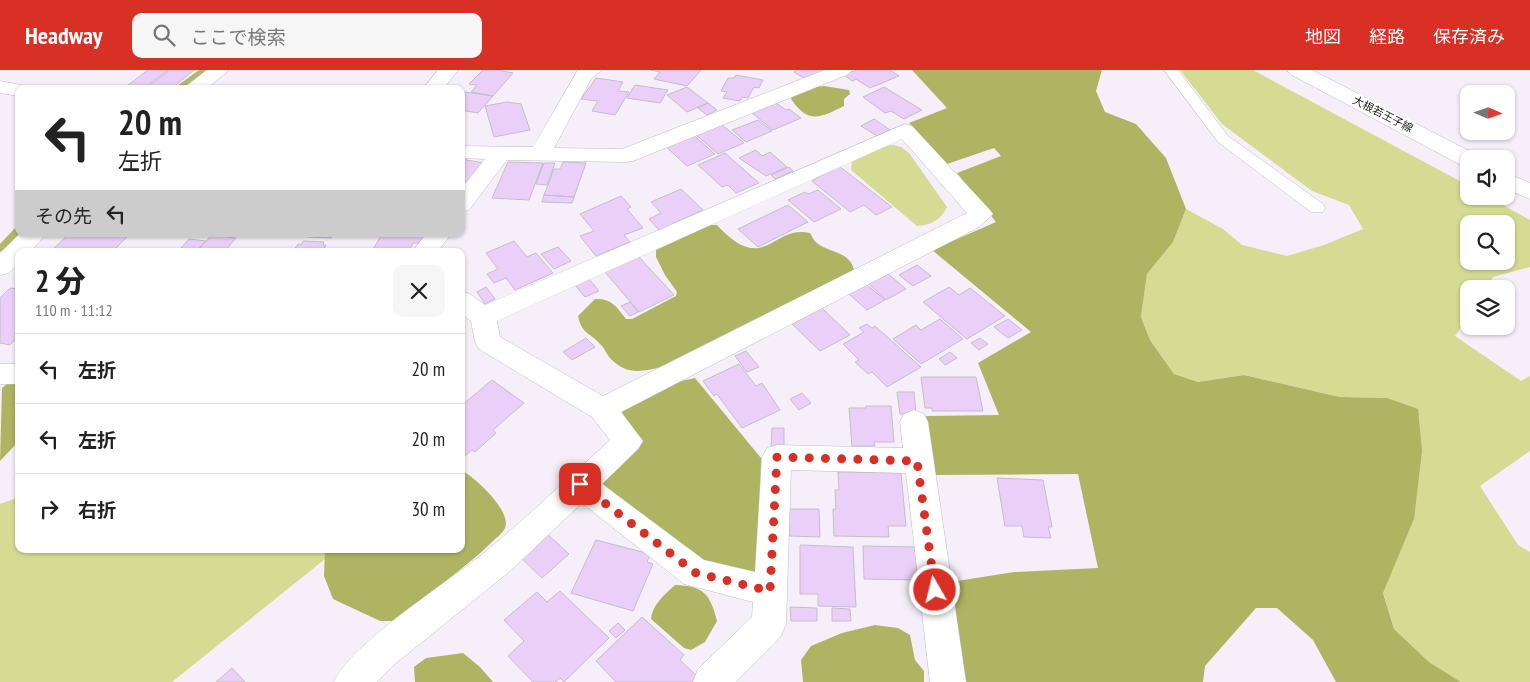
<!DOCTYPE html>
<html lang="ja">
<head>
<meta charset="utf-8">
<style>
	:root { --surface:#fff; --page:#f6f6f6; --text:#222; --muted:#767676; --line:#e0e0e0; --accent:#d93025 }
	body { margin:0; font-family:"PT Sans Narrow","Noto Sans JP",sans-serif; background:var(--page); color:var(--text); height:100vh; display:flex; flex-direction:column; font-size:19px; white-space:nowrap }
	* { box-sizing:border-box; margin:0 }
	p { font-size:16px; color:var(--muted) }
	.icon { flex:none; width:28px; height:28px; fill:none; stroke:currentColor; stroke-width:2; stroke-linecap:round; stroke-linejoin:round }
	.map { position:relative; flex:1; overflow:hidden }
	.details { position:absolute; left:15px; top:178px; width:450px; height:305px; display:flex; flex-direction:column; background:var(--surface); border-radius:10px; box-shadow:0 1px 4px #0004 }
	.details>* { flex:none }
	.guide { position:absolute; left:15px; top:15px; width:450px; height:152px; border-radius:10px; box-shadow:0 1px 4px #0004; background:#fff; color:var(--text); overflow:hidden }
	.needle { width:32px; rotate:92deg }
	.controls { position:absolute; left:1460px; top:15px; display:grid; gap:10px }
	.controls a { display:grid; place-items:center; width:55px; height:55px; border-radius:10px; background:var(--surface); box-shadow:0 1px 4px #0004; font-size:25px }
	.pin { position:absolute; display:grid; place-items:center; width:42px; height:42px; color:#fff; margin:-21px; border-radius:10px; box-shadow:0 2px 8px #0006 }
	.me { position:absolute; width:55px; margin:-28px; rotate:352deg; stroke-linejoin:round; filter:drop-shadow(0 0 4px #0008) }
	.turn { display:flex; align-items:center; gap:18px; height:105px; padding:0 20px; font-size:22px }
	.turn .icon { width:65px; height:65px; stroke-width:2.5 }
	.turn b { display:block; font-size:35px; line-height:42px }
	.then { display:flex; align-items:center; height:48px; padding:0 20px; background:#0003; gap:10px; font-size:19px }
	.round { display:grid; place-items:center; flex:none; width:52px; height:52px; border-radius:10px; background:var(--page) }
	.summary { display:flex; align-items:center; justify-content:space-between; height:85px; padding:0 20px }
	h1 { font-size:30px; font-weight:800; line-height:38px }
	ul { padding:0; list-style:none }
	li { display:flex; align-items:center; gap:15px; height:70px; padding:0 20px; border-top:1px solid var(--line) }
	li div { flex:1 }
	li b { display:block; font-size:19px }
	li em { font-style:normal }
	header { display:flex; align-items:center; gap:30px; box-sizing:border-box; height:70px; padding:0 25px; background:var(--accent); color:#fff }
	header strong { font-size:24px }
	nav { display:flex; gap:28px; margin-inline-start:auto; font-size:18px }
	.search { width:350px; height:45px; background:var(--page); display:flex; align-items:center; gap:12px; box-sizing:border-box; padding:0 18px; border-radius:10px; color:var(--muted); font-size:19px }
	.map>svg:first-child { display:block }
	.green { fill:#d6db93; fill-rule:evenodd }
	.forest { fill:#afb463 }
	.lines { fill:none; stroke-linecap:round; stroke-linejoin:round }
	.stream { fill:#b2b766; fill-rule:evenodd }
	.building { fill:#ead0f9; stroke:#c4bec8 }
	.lane-casing { stroke:#c2bbc5; stroke-width:1 }
	.street-casing { stroke:#c2bbc5; stroke-width:1 }
	.secondary-casing { stroke:#c2bbc5; stroke-width:1 }
	.lane { fill:#fff; fill-rule:evenodd }
	.street { fill:#fff; fill-rule:evenodd }
	.secondary { fill:#fff; fill-rule:evenodd }
	.route { stroke:#d93025; stroke-width:9; stroke-dasharray:0 16.2 }
	.labels { text-anchor:middle; dominant-baseline:central; stroke-width:5; stroke-linejoin:round; paint-order:stroke }
	.far-street-label { font-size:11px; fill:#252226; stroke:#fff }
</style>
</head>
<body>
<header>
<strong>Headway</strong>
<div class="search"><svg class="icon" aria-label="search" viewBox="0 0 24 24"><circle cx="10" cy="10" r="6"/><path d="M15 15l6 6"/></svg>ここで検索</div>
<nav><a>地図</a><a>経路</a><a>保存済み</a></nav>
</header>
<div class="map">
<svg width="1530" height="612" viewBox="0 0 1530 612">
	<rect width="100%" height="100%" fill="#f6effa"/>
	<path class="green" d="M1180,0H1253L1469,116V126H1487L1530,150V197L1493,207L1486,219H1469V245L1455,266L1521,311L1530,306V381L1480,416L1518,475L1530,482V612H1461L1429,592L1394,559L1383,522L1414,449L1387,328L1340,327L1244,305L1198,312L1174,304L1150,270L1141,247L1147,204L1173,172L1186,139L1223,159L1242,175L1287,186L1324,175L1363,159L1349,135L1312,121L1222,54ZM1469,154H1506V191H1469Z
		M894,75L901,77L909,83L947,137C941,150 931,155 917,156L851,100L852,90L881,76Z
		M19,427V479H325V489L172,612H0V434Z"/>
	<path class="forest" d="M912,0H1102L1096,21L1105,42L1136,54L1166,88L1186,139L1173,172L1147,204L1141,247L1150,270L1174,304L1198,312L1244,305L1340,327L1387,328L1418,339L1422,381L1414,449L1383,523L1394,559L1429,592L1461,612H1336L1313,570L1277,538H1256L1205,596L1203,612H963L951,512L1014,502L1098,498L1078,404L931,405L926,346L999,345L978,293L1031,262L932,180L996,152L957,103L1001,86L994,78L947,94L909,53L947,38Z
		M824,16L849,20L850,24L844,29V36C820,48 808,54 791,29C797,18 813,17 824,16Z
		M710,155H717C765,207 772,154 810,163C812,166 814,171 817,173C829,183 850,181 854,200L661,297C642,302 625,305 610,288C607,285 605,279 601,275C590,262 582,265 578,246L595,229C611,228 616,236 626,249H632L676,226L677,222L665,205L656,187V180Z
		M695,308L761,388L759,502L752,507L698,490L603,414V405L624,337L681,311Z
		M19,309V371L0,391L2,318L12,310Z
		M461,400C475,407 512,441 505,458C503,463 496,468 492,472C461,502 426,525 392,551H380L333,529L324,506L325,479H461Z
		M675,515C703,516 710,523 717,551L705,572L691,580L684,578L651,549C652,535 665,524 675,515Z
		M875,555L898,558L910,565L915,590L924,601V612H803L801,590L811,576L842,563Z
		M463,583L480,597L493,612H415L414,597L426,588Z"/>
	<g class="lines">
		<path class="stream" d="M199,0H207L181,19H173Z
			M19,156V164L3,181L0,182V174L16,157Z"/>
	</g>
	<path class="building" d="M148,0H168L144,18L127,16Z
		M170,0H194L171,19H145Z
		M483,0H498L513,3L493,26L471,22L477,15L469,14Z
		M651,0H701L687,16L654,9L660,2Z
		M797,0H828L808,8L802,7L794,2Z
		M857,0H890L899,6L870,18L856,9L852,11L844,5Z
		M736,5L763,10L759,18L754,17L748,28L742,27L740,31L723,28L727,22L721,21L728,8H734Z
		M596,8L623,12L618,21L629,22L615,45L592,41L598,31L581,29Z
		M635,15L668,20L660,33L627,28Z
		M687,17L708,33L687,42L667,25Z
		M884,17L922,40L904,49L891,41L885,43L863,27Z
		M465,22L493,26L478,43L461,40V26Z
		M507,32L521,34L530,60L494,67L485,36Z
		M708,33L717,40L707,45L698,38Z
		M776,33L786,40L789,39L801,48L773,60L752,43Z
		M874,49L890,60L877,66L861,56Z
		M758,50L772,61L746,72L732,60Z
		M721,54L744,73L718,84L695,64Z
		M693,65L715,84L687,96L665,76Z
		M756,80L762,86L770,82L787,97L766,106L739,88Z
		M725,83L759,113L736,123L728,115L722,117L698,95Z
		M461,89L484,93L461,121Z
		M508,92L543,93L529,130L492,128Z
		M563,92L586,93L574,127L544,125L554,99H560Z
		M544,93H555L547,115L536,114Z
		M839,96L892,137L876,145L864,135L850,142L812,111Z
		M789,97L793,101L775,109L771,105Z
		M681,119L703,140L659,160L649,149L661,143L651,132Z
		M818,120L841,139L814,152L788,130L805,122L808,124Z
		M544,125L574,127L572,133L542,132Z
		M621,126L631,137L627,139L643,158L624,165L630,172L596,186L580,166L594,161L580,144Z
		M788,135L808,152L758,177L738,159Z
		M69,164H130L113,181H51Z
		M310,164H334L331,168L308,167Z
		M382,164H426L419,173H413L409,181H372Z
		M212,165L236,168L225,181L198,180Z
		M189,169L206,171L197,180L181,178Z
		M303,171L324,172L323,175H326L323,181H325H293L298,174H302Z
		M514,171L527,187L536,183L553,203L515,220L506,208L494,213L487,204L498,199L486,183Z
		M558,177L571,191L554,199L541,184Z
		M639,187L674,225L639,242L605,202Z
		M917,195L931,206L913,216L899,205Z
		M888,204L906,219L886,230L869,214Z
		M589,209L599,221L585,227L575,215Z
		M867,215L885,230L867,240L849,224Z
		M486,217L495,229L485,234L477,222Z
		M949,217L959,225L970,218L1005,246L967,269L923,232Z
		M10,218L19,219V265L10,275L0,273V228Z
		M630,232L638,242L630,246L621,236Z
		M822,238L850,265L820,281L792,254Z
		M940,249L963,269L921,294L893,269L916,255L921,260Z
		M1008,249L1022,260L1008,268L994,257Z
		M867,254L872,258L875,256L921,297L887,317L872,302L868,304L855,292L859,290L843,274L864,262L859,258Z
		M586,268L595,277L572,290L563,282Z
		M980,268L988,274L979,280L971,273Z
		M746,281L759,297L747,302L735,286Z
		M950,282L957,288L945,295L939,289Z
		M739,294L756,316L762,313L780,340L742,358L717,324L714,326L703,311Z
		M921,307H976L983,341H932V338H925Z
		M492,310L524,333L493,360L496,363L475,382L472,380L462,388L461,343L464,340L461,336Z
		M897,322H914L916,344H900Z
		M802,323L811,333L799,340L790,329Z
		M866,336H891L894,372H874L875,376H852L849,338H866Z
		M772,358H784V378H771Z
		M838,402L901,403L906,456H888L889,467L834,466L833,439H836L835,420H839Z
		M997,408L1043,410L1052,457H1048L1051,468L1024,467L1022,456H1005Z
		M789,439H819L820,467L789,466Z
		M546,463L569,484L542,508L518,485Z
		M596,470L650,484L647,492L653,494L633,541L571,523Z
		M800,475L853,477L856,537L818,536V524H800Z
		M863,476L916,477L919,510L864,509Z
		M560,521L609,568L564,612L560,608L556,612H533L508,586L524,571L504,550L537,522L547,532Z
		M790,537L817,538V551H791Z
		M832,538L850,539L851,551H832Z
		M642,547L684,585L680,590L699,608L696,612H616L596,591Z
		M618,553L625,560L616,568L609,561Z
		M232,598L245,612H216Z"/>
	<g class="lines">
		<g class="lane-casing">
			<path id="lane" d="M1164,0H1178L1228,66L1323,134L1325,138L1323,142H1311L1218,72Z"/>
		</g>
		<g class="street-casing">
			<path id="street" d="M207,0H229L206,19H183Z
				M438,0H458L443,19H423Z
				M578,0H602L591,9L554,78L622,79L825,0H852L849,4L633,91L625,92L507,90L469,140L461,142V119L485,89L461,88V76L533,77Z
				M0,11L26,16L28,19H19V26L0,23Z
				M905,54L912,56L989,139L993,144L979,157L621,342L643,371L638,379L602,414L704,490L755,502L762,387L767,378L777,375L903,378L900,352L904,344L914,340L924,344L928,352L966,612H930L906,403L791,400L786,554L781,566L736,612H693L698,599L752,547L753,532L684,514L582,433L509,502L396,593L377,612H334C351,573 449,512 486,481C529,446 569,407 610,370L592,347L479,279L475,272L471,251L461,244V221L470,224L485,235ZM902,69L967,143L603,326L500,267L497,251Z
				M20,164H46L31,181H19V193L9,203L0,205V183Z
				M426,164H451L438,181H413Z
				M0,294H19V314H0Z"/>
		</g>
		<g class="secondary-casing">
			<path id="secondary" d="M1287,0H1312L1477,85L1479,89H1469V96L1461,95L1290,4Z
				M1506,103L1530,113V129L1506,119Z"/>
		</g>
		<use href="#lane" class="lane"/>
		<use href="#street" class="street"/>
		<use href="#secondary" class="secondary"/>
	</g>
	<g class="lines">
		<path class="route" d="M580,414L696,503L770,521L777,387L917,391L935,520"/>
	</g>
	<g class="labels">
		<g class="far-street-label">
			<text transform="translate(1383 44) rotate(27)">大根若王子線</text>
		</g>
	</g>
</svg>
<div class="controls">
<a><svg class="needle" viewBox="-14 -14 28 28"><path d="M0-13l5 13h-10z" fill="#e53935"/><path d="M0 13l5-13h-10z" fill="#767676"/></svg></a>
<a><svg class="icon" aria-label="sound" viewBox="0 0 24 24"><path d="M4 9h4l5-4v14l-5-4H4zM17 9q2 3 0 6"/></svg></a>
<a><svg class="icon" aria-label="search" viewBox="0 0 24 24"><circle cx="10" cy="10" r="6"/><path d="M15 15l6 6"/></svg></a>
<a><svg class="icon" aria-label="layers" viewBox="0 0 24 24"><path d="M12 4l9 5-9 5-9-5zM3 14l9 5 9-5"/></svg></a>
</div>
<div class="pin" style="left:580px;top:414px;background:#d93025"><svg class="icon" aria-label="arrive" viewBox="0 0 24 24"><path d="M6 21V4h12l-3 4 3 4H6"/></svg></div>
<svg class="me" style="left:935px;top:520px" viewBox="-20 -20 40 40"><circle r="17" fill="#d93025" stroke="#fff" stroke-width="3"/><path d="M0-11L8 9 0 5-8 9z" fill="#fff"/></svg>
<div class="guide">
<div class="turn"><svg class="icon" aria-label="left" viewBox="0 0 24 24"><path d="M17 20v-9H6M10 6l-5 5 5 5"/></svg><div><b>20 m</b>左折</div></div>
<div class="then">その先<svg class="icon" aria-label="left" viewBox="0 0 24 24"><path d="M17 20v-9H6M10 6l-5 5 5 5"/></svg></div>
</div>
<section class="details">
<div class="summary"><div><h1>2 分</h1><p>110 m · 11:12</p></div><a class="round"><svg class="icon" aria-label="close" viewBox="0 0 24 24"><path d="M6 6l12 12M18 6L6 18"/></svg></a></div>
<ul>
<li><svg class="icon" aria-label="left" viewBox="0 0 24 24"><path d="M17 20v-9H6M10 6l-5 5 5 5"/></svg><div><b>左折</b></div><em>20 m</em></li>
<li><svg class="icon" aria-label="left" viewBox="0 0 24 24"><path d="M17 20v-9H6M10 6l-5 5 5 5"/></svg><div><b>左折</b></div><em>20 m</em></li>
<li><svg class="icon" aria-label="right" viewBox="0 0 24 24"><path d="M7 20v-9h11M14 6l5 5-5 5"/></svg><div><b>右折</b></div><em>30 m</em></li>
</ul>
</section>
</div>
</body>
</html>
